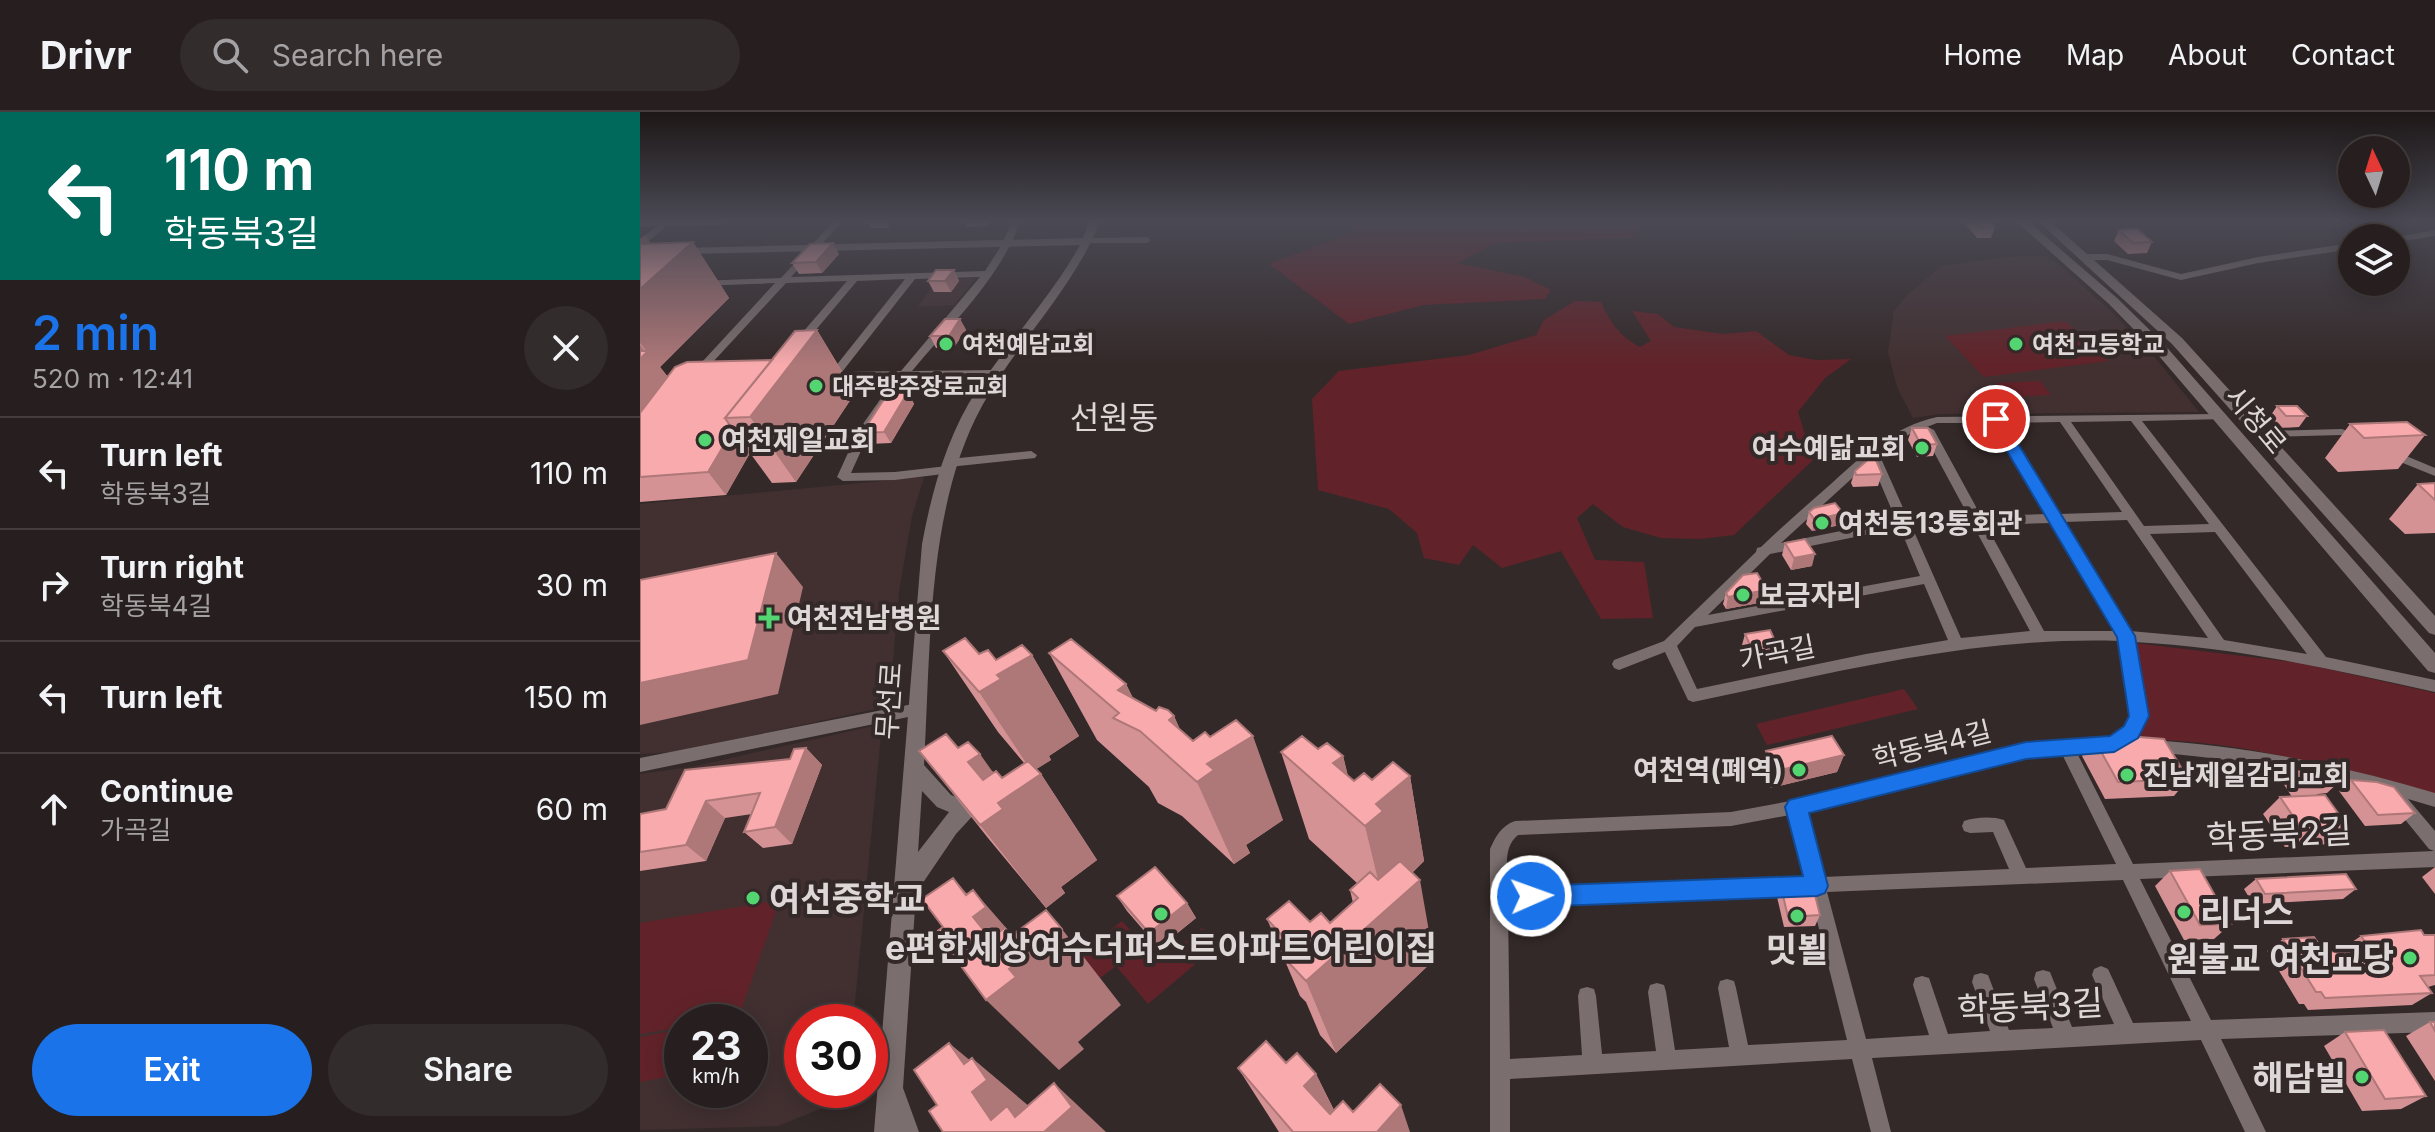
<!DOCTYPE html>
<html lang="en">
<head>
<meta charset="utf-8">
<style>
	:root { --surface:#271f1f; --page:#332c2c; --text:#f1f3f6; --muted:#a4a2a4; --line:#433d3d; --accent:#1a73e8 }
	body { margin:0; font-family:Inter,"Noto Sans KR",sans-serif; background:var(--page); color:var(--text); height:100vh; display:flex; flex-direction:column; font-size:30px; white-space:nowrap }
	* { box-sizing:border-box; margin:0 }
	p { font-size:26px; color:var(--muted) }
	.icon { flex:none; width:44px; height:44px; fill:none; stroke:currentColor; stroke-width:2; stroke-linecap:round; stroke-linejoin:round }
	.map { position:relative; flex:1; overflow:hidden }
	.panel { display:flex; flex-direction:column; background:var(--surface); width:640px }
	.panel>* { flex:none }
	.guide { background:#00695c; color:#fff; overflow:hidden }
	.needle { width:52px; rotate:356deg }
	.tools { position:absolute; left:1698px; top:24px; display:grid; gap:16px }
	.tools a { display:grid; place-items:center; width:72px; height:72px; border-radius:50%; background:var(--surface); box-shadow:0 4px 20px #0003,0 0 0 2px var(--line); font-size:40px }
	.speed { position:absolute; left:24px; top:892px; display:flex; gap:16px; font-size:40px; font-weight:700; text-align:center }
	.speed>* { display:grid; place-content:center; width:104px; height:104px; border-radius:50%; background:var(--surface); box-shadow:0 4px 20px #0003,0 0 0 2px var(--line); line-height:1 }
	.speed small { font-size:20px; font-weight:400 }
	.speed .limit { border:12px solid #d22; background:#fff; color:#111 }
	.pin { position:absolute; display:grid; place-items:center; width:68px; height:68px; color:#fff; margin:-34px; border:4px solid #fff; border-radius:50%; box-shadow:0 2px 8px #0007 }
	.me { position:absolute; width:88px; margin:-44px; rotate:88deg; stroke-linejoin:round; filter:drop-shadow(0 0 6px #0008) }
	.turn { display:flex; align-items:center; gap:28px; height:168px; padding:0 32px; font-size:36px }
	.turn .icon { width:104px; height:104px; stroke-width:2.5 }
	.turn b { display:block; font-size:56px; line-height:68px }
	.round { display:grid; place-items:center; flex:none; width:84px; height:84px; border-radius:42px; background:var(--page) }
	.head { display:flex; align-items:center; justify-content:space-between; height:136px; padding:0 32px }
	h1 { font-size:48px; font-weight:600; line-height:60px; color:var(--accent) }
	.action { display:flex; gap:16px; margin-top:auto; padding:16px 32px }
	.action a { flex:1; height:92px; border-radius:48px; background:var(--accent); color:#fff; font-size:32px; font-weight:600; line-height:92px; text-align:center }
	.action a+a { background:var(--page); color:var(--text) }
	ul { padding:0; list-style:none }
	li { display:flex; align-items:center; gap:24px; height:112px; padding:0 32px; border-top:2px solid var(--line) }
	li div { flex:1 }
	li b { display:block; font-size:30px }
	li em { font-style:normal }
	header { display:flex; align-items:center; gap:48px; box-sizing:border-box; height:112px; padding:0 40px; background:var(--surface); border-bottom:2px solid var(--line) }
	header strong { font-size:38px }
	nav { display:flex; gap:44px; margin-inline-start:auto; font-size:28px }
	.search { width:560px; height:72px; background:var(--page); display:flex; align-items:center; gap:20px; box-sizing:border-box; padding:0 28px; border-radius:44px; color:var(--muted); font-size:30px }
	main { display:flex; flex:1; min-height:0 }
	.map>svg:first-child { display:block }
	.built { fill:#423031; fill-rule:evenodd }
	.green { fill:#612329 }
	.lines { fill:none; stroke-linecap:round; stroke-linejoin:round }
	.minor { fill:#7b6e6e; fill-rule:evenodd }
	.tertiary { fill:#7b6e6e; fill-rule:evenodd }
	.wall { fill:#d59294 }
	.shaded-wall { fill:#ae7778 }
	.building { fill:#f8aaac; stroke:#ae7778; stroke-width:2 }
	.route { fill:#1a73e8; stroke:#114b97; stroke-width:2 }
	.poi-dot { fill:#53d672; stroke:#342929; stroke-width:3 }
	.labels { text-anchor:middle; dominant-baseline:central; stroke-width:8; stroke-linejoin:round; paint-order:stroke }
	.far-poi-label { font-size:24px; font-weight:bold; fill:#ded7d7; stroke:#342929; text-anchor:start }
	.street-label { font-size:28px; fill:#ded7d7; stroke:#342929 }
	.poi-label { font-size:28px; font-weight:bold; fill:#ded7d7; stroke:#342929; text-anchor:start }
	.quarter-label { font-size:32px; fill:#ded7d7; stroke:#342929 }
	.near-street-label { font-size:34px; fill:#ded7d7; stroke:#342929 }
	.near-poi-label { font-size:34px; font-weight:bold; fill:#ded7d7; stroke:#342929; text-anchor:start }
</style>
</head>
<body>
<header>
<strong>Drivr</strong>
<div class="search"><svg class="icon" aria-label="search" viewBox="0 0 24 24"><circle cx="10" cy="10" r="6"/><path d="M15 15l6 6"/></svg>Search here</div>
<nav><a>Home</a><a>Map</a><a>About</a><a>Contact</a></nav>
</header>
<main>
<section class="panel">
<div class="guide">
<div class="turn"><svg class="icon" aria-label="left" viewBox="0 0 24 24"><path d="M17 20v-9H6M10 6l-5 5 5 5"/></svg><div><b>110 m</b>학동북3길</div></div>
</div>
<div class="head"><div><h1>2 min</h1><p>520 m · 12:41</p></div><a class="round"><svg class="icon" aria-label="close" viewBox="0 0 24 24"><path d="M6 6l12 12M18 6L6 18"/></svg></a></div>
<ul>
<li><svg class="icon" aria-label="left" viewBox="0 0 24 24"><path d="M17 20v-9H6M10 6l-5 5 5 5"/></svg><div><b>Turn left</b><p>학동북3길</p></div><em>110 m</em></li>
<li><svg class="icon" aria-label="right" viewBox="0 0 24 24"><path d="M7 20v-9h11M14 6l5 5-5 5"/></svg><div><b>Turn right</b><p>학동북4길</p></div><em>30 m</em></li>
<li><svg class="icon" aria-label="left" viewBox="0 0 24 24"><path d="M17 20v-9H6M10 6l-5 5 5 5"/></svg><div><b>Turn left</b></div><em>150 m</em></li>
<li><svg class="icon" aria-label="ahead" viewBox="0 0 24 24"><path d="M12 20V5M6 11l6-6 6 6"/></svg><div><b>Continue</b><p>가곡길</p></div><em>60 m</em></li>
</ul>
<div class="action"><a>Exit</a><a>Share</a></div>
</section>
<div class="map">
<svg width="1795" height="1020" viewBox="0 0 1795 1020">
	<rect width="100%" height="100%" fill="#342929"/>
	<path class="built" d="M1405,144L1416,150L1474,202L1517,248L1559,300L1300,302L1273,306L1257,275L1248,240L1254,199L1267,183L1302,154L1366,145Z
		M333,166L335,167L314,193L278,195L298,167Z
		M284,365L272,404L259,479L249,594L36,640L0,642V392Z
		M242,612L213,910H162V978H207L197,990L138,1014L0,1018V662L51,655ZM42,910H110V978H42Z"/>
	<path class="green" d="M710,110H1009L994,126L855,131L818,151L885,165L911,178L905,187L784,193L709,212L629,152L714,120Z
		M935,189L961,190C970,210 980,225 1000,235L1011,229L992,199L1018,202L1034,215L1083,222L1116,219L1149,243L1176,248L1211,247L1185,266L1158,300L1173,348L1094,423L1060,427L1021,426L983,415L953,392L937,406L955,448L1004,450L1013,506L961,507L921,439L862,456L833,433L819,453L784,446L777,421L749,397L678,378L672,287L699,259L829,243L896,223L904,208Z
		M1425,209L1469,249L1344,265L1305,224Z
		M1400,269L1411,283L1366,285L1356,271Z
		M1495,531L1660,551L1795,581V683C1695,656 1594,625 1489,628L1507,607Z
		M1264,577L1278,597L1127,633L1116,612Z
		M140,788L99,904L68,910H42V915L0,922V811Z
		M482,809L519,851L562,816L578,833L508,892L476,854L448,875L429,851Z
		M42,917V962L0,970V925Z"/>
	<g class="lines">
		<path class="minor" d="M0,110H86L82,113L27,114L0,136V128L16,114L0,115Z
			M193,110H202L151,165L345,159L361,134L372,110H380C359,168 311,212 272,259L356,258L361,261L356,264L267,265L230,319L211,361L255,360L307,354L313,358L311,361L255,368L203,369L197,365L218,319L256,265L184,266L179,263L180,261L191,260L265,167L217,169L164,232H156V228L207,169L146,171L59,265H51L50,263L135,171L60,174L55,171L57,169L141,166ZM340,165L261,259L202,260L275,167Z
			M1795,118V124L1756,130V126H1752Z
			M447,126L507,125L511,128L507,131H444V127Z
			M1712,131V137L1618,151L1541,168L1467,148H1445L1440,145L1445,142H1467L1541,162L1618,145Z
			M1580,302L1586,305L1584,307L1502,309L1686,545L1795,568V580C1696,558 1596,535 1494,530L1507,604L1499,620L1496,624L1480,637L1437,641L1493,752L1794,739L1789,737L1754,694L1752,689L1756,683C1675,661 1594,646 1510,640L1504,639L1502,634L1504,629L1510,628C1608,634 1701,653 1795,681V695L1768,687L1795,719V755L1500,767L1571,908L1795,900V920L1581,927L1626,1020H1605L1561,928L1232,946L1251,1020H1231L1212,947L870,967V1020H850V737C856,724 861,714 875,709L1091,700L1156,688L1386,633L1426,628L1470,626L1485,616L1491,604L1480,529C1334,524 1195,561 1053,590L1048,588L1025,540L979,558L974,556L972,552L974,548L1024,529L1116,440L1117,436L1121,435C1144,413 1168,392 1192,371C1224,342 1253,315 1297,305ZM1491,309L1569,412L1504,414L1431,310ZM1420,310L1482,400L1419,402L1364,311ZM1297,311H1353L1407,402L1341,404L1294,318L1288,315L1282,318L1329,405L1268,407L1239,342L1271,321ZM1231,349L1256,408L1141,431ZM1487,408L1568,526L1490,519L1424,410ZM1412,411L1476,519H1404L1346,413ZM1333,413L1390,519L1321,526L1272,415ZM1260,416L1280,464L1068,503L1130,442ZM1575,420L1667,542L1584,528L1510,422ZM1284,472L1308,528L1226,542L1057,577L1037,534L1055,515ZM1422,642L1476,752L1386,756L1364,708C1353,704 1335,705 1324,709L1322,714L1324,719L1330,721L1353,720L1369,757L1183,765L1166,700L1386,645ZM1150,703L1166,765L868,778C868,758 862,736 878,723L1091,714ZM1483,768L1551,909L1493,911L1468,857L1461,854L1454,857L1452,863L1474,912L1432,915L1410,860L1403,858L1396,860L1394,867L1413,916L1369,918L1348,863L1341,861L1334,863L1332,870L1350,919L1308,922L1289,866L1282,864L1275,866L1273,873L1289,923L1226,927L1187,780ZM1170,781L1207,928L1108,933L1096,876L1094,869L1087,867L1080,869L1078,876L1089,935L1035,938L1026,880L1024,873L1017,871L1010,873L1008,880L1016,939L962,942L956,884L954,877L947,875L940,877L938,884L942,943L870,947L868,794Z
			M1702,317L1727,327L1721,330L1701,323L1623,325L1617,322L1623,319Z
			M1747,336L1795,356V364L1743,343L1741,340Z
			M391,339L397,343L395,346L309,355L303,351L309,347Z
			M278,591L283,593L286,597L283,601L278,603L0,660V646Z"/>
		<path class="tertiary" d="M449,110H460C432,179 377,230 342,294C286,396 291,539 284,653L311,683L335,692L338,698L316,722L276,781L263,976L279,1020H234L282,432C292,378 307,324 337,278C370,228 411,185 440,133L0,143V137L443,126ZM282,679L297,695L309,700L278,740Z
			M1377,110H1389L1477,186L1523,231L1795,541V561L1788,559L1513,237L1469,192Z
			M1399,110H1411L1542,226L1795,504V523L1789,521L1532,232Z"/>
	</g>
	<path class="wall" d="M227,110H248L249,116H231Z
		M325,110H349L346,114L327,115Z
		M1324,110H1351L1355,115L1351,126H1337Z
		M1479,118L1512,130L1507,141L1488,142L1474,129Z
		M5,123L11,132L53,130L89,186L20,255L28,265L132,248L177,218L215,281L156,370L132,371L110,341L86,383L0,390V177Z
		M199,142L182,161L159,162L152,151Z
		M314,158L319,169L311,180H294L288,169Z
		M320,207L326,218L314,235L296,236L290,224Z
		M268,280L274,292L251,331L229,332L222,321Z
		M1637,294L1667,304L1659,315L1639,316L1629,306Z
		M1710,312L1785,323L1758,357L1698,360L1685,346Z
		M1272,316L1297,332L1293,344L1277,345L1268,328Z
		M1215,359L1242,362L1238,374L1213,375L1211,371Z
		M1795,371V421L1765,422L1749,407L1778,372Z
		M1169,400L1200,413L1172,419L1166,412Z
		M1145,431L1172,454L1151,458L1142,443Z
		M1086,481L1124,490L1086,497L1083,492Z
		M1105,522L1137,533L1134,545L1109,549L1102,533Z
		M303,539L339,542L356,548L392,543L439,624L409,644L411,648L396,657L401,662L457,748L421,775L425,781L406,796L348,726L279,639L318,636L362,666L384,651L358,620Z
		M409,541L486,572L493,586L516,599L534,604L540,618L643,708L606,733L610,741L594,752L542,704L518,691L509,675L457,628Z
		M1454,627L1548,667L1534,684L1465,687L1442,644Z
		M166,636L182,653L152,732L123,736L104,720L112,702L85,706L66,749L0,759V702L26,697L150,647Z
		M678,637L703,644L708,664L714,669L770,664L784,749L772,761L794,848L696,941L680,923L666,890L660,884L627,807L690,811L713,791L710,778L717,771L669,727L641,640Z
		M1126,639L1204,643L1197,660L1131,676L1121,656Z
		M1648,651L1699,670L1687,681L1678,682L1676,683L1709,716L1690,732L1645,735L1623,702L1640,685H1652L1637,662Z
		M1711,668L1775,701L1761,712L1725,714L1699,679Z
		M1795,755V782L1782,765Z
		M1530,759L1591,812L1574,827L1544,828L1515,774Z
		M1616,767L1716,777L1703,787L1613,792L1604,777Z
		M1141,775L1168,784L1180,803L1175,814L1144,815L1137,785Z
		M477,784L547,791L556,806L519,836L487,799Z
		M1795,823V873L1788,875L1792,881L1772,893L1668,898L1664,892H1659L1627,839L1643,827L1684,840L1705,839L1703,836L1721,824Z
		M1790,910H1795V969L1766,924Z
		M1705,920L1786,984L1761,997L1722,999L1684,934Z
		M646,951L676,962L694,998L713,1000L770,1020H639L598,956Z"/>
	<path class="shaded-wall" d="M5,123L26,154L53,130L89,186L20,255L33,272L0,306V233L6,241L7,240L0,231V127Z
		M193,131L199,142L182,161L176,150Z
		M314,158L319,169L311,180L305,169Z
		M320,207L326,218L314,235L309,224Z
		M177,218L215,281L156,370L110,305Z
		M268,280L274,292L251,331L244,320Z
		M93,318L110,341L86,383L68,360Z
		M1203,401L1200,413L1172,419L1175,408Z
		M136,441L163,475L138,582L0,613V571Z
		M1175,442L1172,454L1151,458L1154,446Z
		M1127,478L1124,490L1086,497L1088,485Z
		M392,543L439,624L409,644L411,648L392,660L339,580L357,563Z
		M486,572L516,634L478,578Z
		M534,604L562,666L567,652L613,624L643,708L606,733L610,741L594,752L529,608Z
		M166,636L182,653L152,732L135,715Z
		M340,642L369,683L401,662L457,748L421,775L425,781L406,796L340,713L328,650Z
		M1204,643L1197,660L1131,676L1136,659Z
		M703,644L719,709L693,651Z
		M770,664L784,749L759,772L745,797L725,714L736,692Z
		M66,689L85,706L66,749L46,733Z
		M313,766L342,799L333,778L389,842L422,817L481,893L438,930L444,937L419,958L346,888L350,826L333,805Z
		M780,768L794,848L696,941L666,869Z
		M547,791L556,806L519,836L509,821Z
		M309,931L338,955L332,946L409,1011L414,971L466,1020H367L351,1008L332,980L324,952Z
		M676,962L704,1020L664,974Z
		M761,993L770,1020H737Z"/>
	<path class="building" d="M1336,110H1351L1355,115L1341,116Z
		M1497,117L1512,130L1493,131L1479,118Z
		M53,130L0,177V132Z
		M193,131L176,150L152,151L170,132Z
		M296,158H314L305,169H288Z
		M305,207H320L309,224H290Z
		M177,218L110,305L85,306L155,219Z
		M0,239H8L0,247Z
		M132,248L85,306L93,318L68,360L0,365V301L35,255L47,250Z
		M268,280L244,320L222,321L248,281Z
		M1637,294H1657L1667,304H1646Z
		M1767,310L1785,323L1724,326L1710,312Z
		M1272,316H1288L1297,332L1281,333Z
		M1230,346H1235L1242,362L1216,363L1215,359Z
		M1795,371V388L1778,372Z
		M1195,391L1203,401L1175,408L1169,400L1174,396Z
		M1165,427L1175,442L1154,446L1145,431Z
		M136,441L108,548L0,571V468Z
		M1117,461L1127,478L1088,485L1086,481L1103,463Z
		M1130,518L1137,533L1112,537L1105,522Z
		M325,526L339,542L348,538L356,548L382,533L392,543L357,563L361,567L339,580L303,539Z
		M431,527L486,572L478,578L516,599L519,595L528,598L534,604L529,608L553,629L565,620L570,625L596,608L613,624L567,652L574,658L557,670L500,619L473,606L479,601L409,541Z
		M306,622L318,636L328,630L340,642L328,650L343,668L356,659L362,666L388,649L401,662L358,691L363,697L340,713L279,639Z
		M662,624L678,637L687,631L703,644L693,651L714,669L724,661L732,668L753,650L770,664L736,692L743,699L725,714L641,640Z
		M1192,624L1204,643L1136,659L1126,639Z
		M1487,624L1524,627L1548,667L1478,670L1454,627Z
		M166,636L135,715L104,720L120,681L66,689L46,733L0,740V702L26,697L45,658L150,647L154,637Z
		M1648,651L1689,657L1699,670L1683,671L1685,674L1664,675Z
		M1711,668L1737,670L1754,675L1775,701L1738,703Z
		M1685,683L1709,716L1663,719L1640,685Z
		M760,749L780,768L666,869L648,850L658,841L627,807L649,789L670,810L681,801L690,811L718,786L710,778L730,760L738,768Z
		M515,755L547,791L509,821L477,784Z
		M1560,757L1591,812L1560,813L1530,759Z
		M1706,762L1716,777L1625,782L1616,767Z
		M313,766L326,783L333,778L346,795L333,805L350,826L365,816L371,824L406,798L422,817L369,857L376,865L346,888L296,820L303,815L282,787Z
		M1166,774L1168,784L1175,783L1180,803L1148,805L1141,775Z
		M1781,818L1784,823H1795V863L1780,864L1792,881L1685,886L1681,880H1676L1643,827L1674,825L1684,840L1730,837L1721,824Z
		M1790,910H1795V919Z
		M1744,918L1786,984L1745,987L1705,920Z
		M626,929L646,951L657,941L676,962L664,974L690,1002L703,989L713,1000L740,972L761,993L737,1020H653L598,956Z
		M309,931L324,952L332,946L347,968L332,980L351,1008L367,994L375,1005L414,971L432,995L404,1020H303L289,999L297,993L274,958Z"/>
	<linearGradient id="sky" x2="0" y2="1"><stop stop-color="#1d1717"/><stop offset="0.43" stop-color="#4a4954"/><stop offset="1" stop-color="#4a4954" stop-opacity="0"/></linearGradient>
	<rect width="1795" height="253" fill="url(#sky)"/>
	<path class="route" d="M1356,302L1363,307L1495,524L1509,604L1498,626L1474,640L1386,647L1169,701L1188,774L1185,781L1177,784L891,795L883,792L880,784L883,777L891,774L1163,764L1145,695L1149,688L1386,630L1470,624L1484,614L1489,604L1477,525L1348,307Z"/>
	<g class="poi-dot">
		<circle cx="306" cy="232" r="8"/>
		<circle cx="1376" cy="232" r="8"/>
		<circle cx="176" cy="274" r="8"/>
		<circle cx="65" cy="328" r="8"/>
		<circle cx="1282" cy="336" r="8"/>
		<circle cx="1182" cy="411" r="8"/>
		<circle cx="1103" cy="483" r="8"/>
		<path d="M125 494h8v8h8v8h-8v8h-8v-8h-8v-8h8z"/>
		<circle cx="1159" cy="658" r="8"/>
		<circle cx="1487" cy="663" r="8"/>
		<circle cx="113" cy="786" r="8"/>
		<circle cx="1544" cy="800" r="8"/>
		<circle cx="521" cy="802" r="8"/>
		<circle cx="1157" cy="804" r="8"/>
		<circle cx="1770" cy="846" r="8"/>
		<circle cx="1722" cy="965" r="8"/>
	</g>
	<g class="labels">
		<g class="far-poi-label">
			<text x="322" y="232">여천예담교회</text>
			<text x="1392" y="232">여천고등학교</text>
			<text x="192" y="274">대주방주장로교회</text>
		</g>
		<g class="street-label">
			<text transform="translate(1616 308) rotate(50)">시청로</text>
			<text transform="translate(1137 541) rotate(-11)">가곡길</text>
			<text transform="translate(249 589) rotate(-86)">무선로</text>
			<text transform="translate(1292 633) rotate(-14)">학동북4길</text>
		</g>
		<g class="poi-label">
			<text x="81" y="328">여천제일교회</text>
			<text x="1266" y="336" text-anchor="end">여수예닮교회</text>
			<text x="1198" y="411">여천동13통회관</text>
			<text x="1119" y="483">보금자리</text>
			<text x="147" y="506">여천전남병원</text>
			<text x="1143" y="658" text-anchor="end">여천역(폐역)</text>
			<text x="1503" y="663">진남제일감리교회</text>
		</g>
		<g class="quarter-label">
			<text x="474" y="305">선원동</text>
		</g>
		<g class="near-street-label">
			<text transform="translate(1639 722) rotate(-3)">학동북2길</text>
			<text transform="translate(1390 894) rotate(-3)">학동북3길</text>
		</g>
		<g class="near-poi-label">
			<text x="129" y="786">여선중학교</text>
			<text x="1560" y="800">리더스</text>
			<text x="521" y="835" text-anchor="middle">e편한세상여수더퍼스트아파트어린이집</text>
			<text x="1157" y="837" text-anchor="middle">밋뵐</text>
			<text x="1754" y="846" text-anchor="end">원불교 여천교당</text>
			<text x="1706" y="965" text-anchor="end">해담빌</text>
		</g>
	</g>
</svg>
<div class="tools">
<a><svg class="needle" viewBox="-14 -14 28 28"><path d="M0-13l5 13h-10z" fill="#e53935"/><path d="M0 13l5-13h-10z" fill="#a4a2a4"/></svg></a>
<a><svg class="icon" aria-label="layers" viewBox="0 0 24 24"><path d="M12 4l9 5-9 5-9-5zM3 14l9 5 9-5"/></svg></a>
</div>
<div class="speed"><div>23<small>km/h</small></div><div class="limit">30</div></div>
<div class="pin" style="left:1356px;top:307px;background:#d93025"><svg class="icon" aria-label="arrive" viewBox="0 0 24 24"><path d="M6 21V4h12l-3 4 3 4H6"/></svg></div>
<svg class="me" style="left:891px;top:784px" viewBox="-20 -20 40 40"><circle r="17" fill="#1a73e8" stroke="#fff" stroke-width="3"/><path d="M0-11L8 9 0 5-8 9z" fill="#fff"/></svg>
</div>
</main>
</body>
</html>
